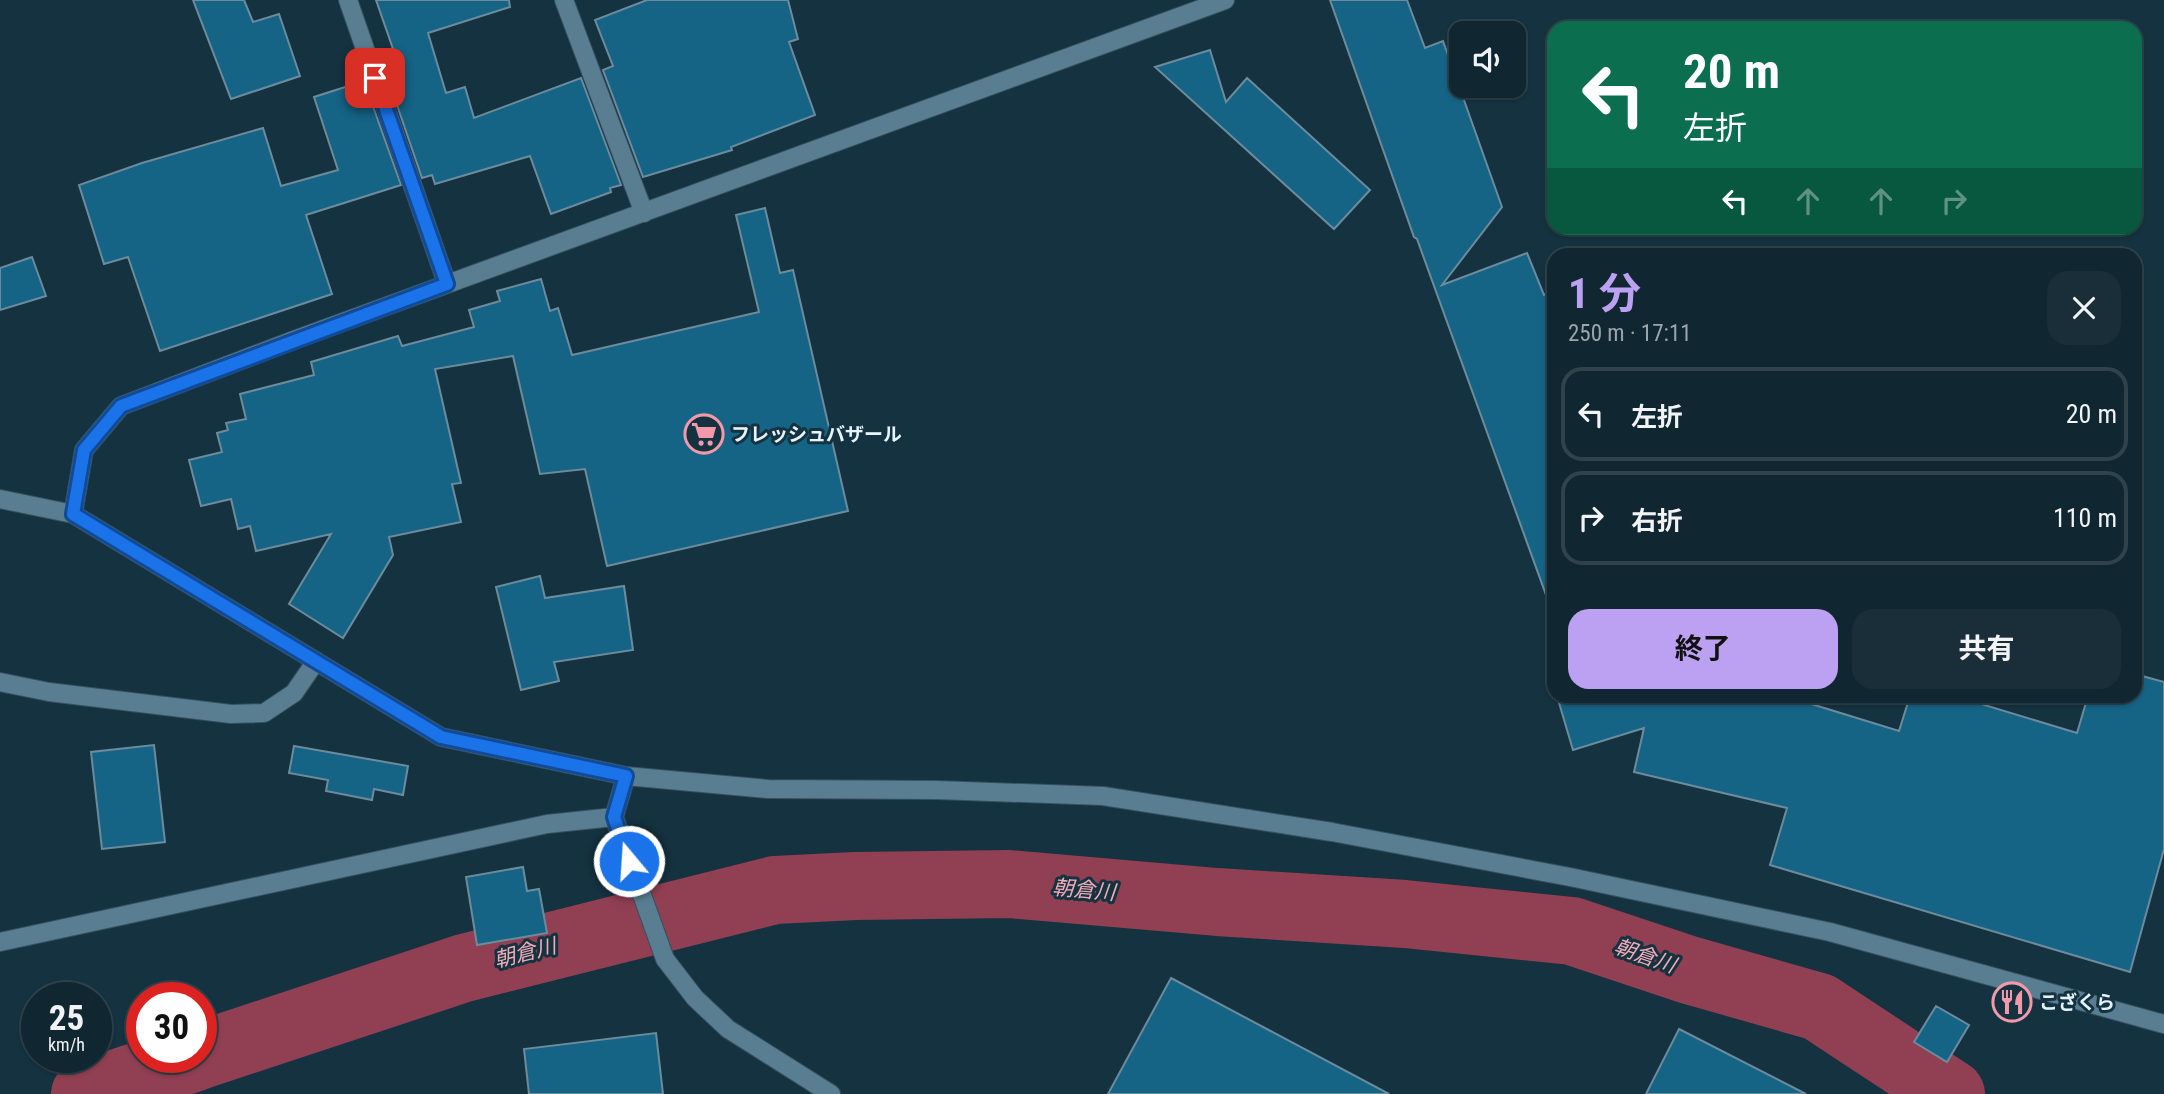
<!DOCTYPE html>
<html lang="ja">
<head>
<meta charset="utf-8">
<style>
	:root { --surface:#102630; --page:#192e38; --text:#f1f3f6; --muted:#9ca5ab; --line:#30434c; --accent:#bca0f2 }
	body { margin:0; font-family:"Roboto Condensed","Noto Sans JP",sans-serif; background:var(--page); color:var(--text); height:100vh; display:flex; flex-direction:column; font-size:26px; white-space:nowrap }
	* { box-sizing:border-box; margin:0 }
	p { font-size:23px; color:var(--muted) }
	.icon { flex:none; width:38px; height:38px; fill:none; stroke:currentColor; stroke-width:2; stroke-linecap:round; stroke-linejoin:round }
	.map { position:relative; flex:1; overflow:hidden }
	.drawer { position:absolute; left:1547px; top:248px; width:595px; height:455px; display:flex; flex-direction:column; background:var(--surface); border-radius:21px; box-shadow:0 2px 5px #0004,0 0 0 2px var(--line) }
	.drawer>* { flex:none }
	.guide { position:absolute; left:1547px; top:21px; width:595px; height:214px; border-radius:21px; box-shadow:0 2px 5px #0004,0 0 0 2px var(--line); background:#0b6e4f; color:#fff; overflow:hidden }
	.buttons { position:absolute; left:1449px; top:21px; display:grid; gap:14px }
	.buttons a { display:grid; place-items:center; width:77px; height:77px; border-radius:14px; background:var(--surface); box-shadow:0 2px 5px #0004,0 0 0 2px var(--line); font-size:35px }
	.speed { position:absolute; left:21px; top:982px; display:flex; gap:14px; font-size:35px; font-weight:700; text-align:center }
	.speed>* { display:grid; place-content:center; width:91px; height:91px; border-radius:50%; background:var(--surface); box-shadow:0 2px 5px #0004,0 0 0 2px var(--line); line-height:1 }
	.speed small { font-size:18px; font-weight:400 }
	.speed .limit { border:10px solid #d22; background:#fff; color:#111 }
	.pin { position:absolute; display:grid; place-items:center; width:60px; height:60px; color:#fff; margin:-30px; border-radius:14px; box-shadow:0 4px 10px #0006 }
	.me { position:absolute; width:77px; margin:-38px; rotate:342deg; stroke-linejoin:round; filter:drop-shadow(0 0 5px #0008) }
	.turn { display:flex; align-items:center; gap:24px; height:147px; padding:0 21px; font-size:32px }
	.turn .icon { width:91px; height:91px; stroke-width:2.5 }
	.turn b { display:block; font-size:49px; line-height:60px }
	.lanes { display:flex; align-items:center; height:66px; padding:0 21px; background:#0003; justify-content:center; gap:35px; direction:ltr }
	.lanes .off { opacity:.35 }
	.round { display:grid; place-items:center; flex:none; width:74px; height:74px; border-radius:21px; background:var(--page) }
	.head { display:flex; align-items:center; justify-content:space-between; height:119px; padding:0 21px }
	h1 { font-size:42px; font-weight:700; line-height:52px; color:var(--accent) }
	.action { display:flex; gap:14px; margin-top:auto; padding:14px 21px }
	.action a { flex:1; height:80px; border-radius:21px; background:var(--accent); color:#111; font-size:28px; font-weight:700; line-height:80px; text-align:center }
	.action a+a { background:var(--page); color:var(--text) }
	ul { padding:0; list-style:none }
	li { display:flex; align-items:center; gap:21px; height:94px; margin:0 14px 10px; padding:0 7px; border:4px solid var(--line); border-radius:21px }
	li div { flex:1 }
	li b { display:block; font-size:26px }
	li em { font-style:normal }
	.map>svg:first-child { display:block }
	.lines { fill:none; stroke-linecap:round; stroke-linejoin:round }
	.river { stroke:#913f52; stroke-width:68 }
	.building { fill:#156385; stroke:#6c8b9c; stroke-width:2 }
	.minor-casing { stroke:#36515f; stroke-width:20 }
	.minor { stroke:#597d91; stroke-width:18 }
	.route-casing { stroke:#114b97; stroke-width:18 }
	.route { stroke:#1a73e8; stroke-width:12 }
	.labels { text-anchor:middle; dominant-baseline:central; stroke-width:6; stroke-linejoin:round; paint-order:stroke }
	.poi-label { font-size:19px; font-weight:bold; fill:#e5f5ff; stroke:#153240; text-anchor:start }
	.water-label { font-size:21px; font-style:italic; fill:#f3acb7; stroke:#153240 }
</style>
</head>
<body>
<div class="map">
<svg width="2164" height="1094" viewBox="0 0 2164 1094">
	<rect width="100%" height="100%" fill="#153240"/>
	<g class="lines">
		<path class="river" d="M201,1055L464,968L775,890L855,886L1009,884L1217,902L1405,914L1572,931L1689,970L1819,1007L1951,1094
			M85,1094L196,1057"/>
	</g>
	<path class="building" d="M193,0H244L253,22L279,14L300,76L231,99Z
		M376,0H509L510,7L428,33L446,93L465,87L474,118L581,78L621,185L610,188L611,192L551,214L530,156L435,184L432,175L422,178L386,73L400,69Z
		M647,0H788L798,39L789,42L815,115L731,147L732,150L643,177L603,70L613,66L595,20Z
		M1330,0H1407L1425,48L1443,41L1502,207L1442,285L1527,253L1544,295L1554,291V605L1550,606L1417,239L1414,237Z
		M1210,50L1226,102L1247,78L1370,190L1334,229L1155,67Z
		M364,81L401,185L306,215L332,294L160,351L128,257L104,264L79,185L142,163L263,128L281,186L338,170L314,97Z
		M765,208L780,273L793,270L848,511L607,566L585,469L540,474L513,356L435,369L461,483L452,484L461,522L389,537L393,555L343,638L289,604L331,534L256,551L250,526L238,529L231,499L201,506L189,460L222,452L217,433L228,430L226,423L246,419L240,394L314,375L311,362L398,336L402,346L474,327L469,310L500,301L497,291L541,279L550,311L558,308L572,355L759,312L736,215Z
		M32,257L46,296L0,310V268Z
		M540,576L545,598L624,586L633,650L554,662L559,681L521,690L496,587Z
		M2135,674L2164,682V849L2130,972L1770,865L1787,808L1634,772L1644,728L1573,750L1557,696H1807L1805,702L1899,731L1910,696H1955L2077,733L2088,696H2135Z
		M154,745L165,842L102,849L91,752Z
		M294,746L408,766L403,795L374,789L372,800L326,791L328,780L289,773Z
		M523,867L527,891L539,889L547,933L477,945L466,877Z
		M1171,978L1389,1094H1108Z
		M1936,1006L1969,1025L1947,1062L1914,1042Z
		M1679,1029L1806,1094H1646Z
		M656,1033L663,1094H529L524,1049Z"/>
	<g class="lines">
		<g class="minor-casing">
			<path id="minor" d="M348,0L447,284
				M564,0L644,213
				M0,499L73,514L441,737L626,776L768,789L937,790L1103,796L1332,832L1570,877L1830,932L2164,1024
				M73,514L84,450L121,406L294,340L1225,0
				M0,682L49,692L231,714L264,713L294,693L316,661
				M626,776L614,817L665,959L695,998L728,1029L831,1094
				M0,942L547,824L614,817"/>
		</g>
		<use href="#minor" class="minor"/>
	</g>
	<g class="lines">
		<g class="route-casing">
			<path id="route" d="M375,78L447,284L121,406L84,450L73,514L441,737L626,776L614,817L629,861"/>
		</g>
		<use href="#route" class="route"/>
	</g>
	<defs>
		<g id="supermarket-ring" transform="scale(2.0125)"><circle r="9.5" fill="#153240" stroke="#f39aaa" stroke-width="1.5"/><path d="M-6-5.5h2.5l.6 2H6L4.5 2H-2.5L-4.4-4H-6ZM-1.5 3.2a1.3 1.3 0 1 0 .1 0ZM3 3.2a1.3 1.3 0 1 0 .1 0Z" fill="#f39aaa"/></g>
		<g id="restaurant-ring" transform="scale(2.0125)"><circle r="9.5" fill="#153240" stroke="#f39aaa" stroke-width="1.5"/><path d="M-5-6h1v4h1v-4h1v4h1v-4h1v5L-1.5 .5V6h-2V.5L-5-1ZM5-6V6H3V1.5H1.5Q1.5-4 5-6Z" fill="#f39aaa"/></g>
	</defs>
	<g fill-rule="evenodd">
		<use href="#supermarket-ring" x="704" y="434"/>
		<use href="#restaurant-ring" x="2012" y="1002"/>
	</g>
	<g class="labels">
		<g class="poi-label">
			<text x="731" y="434">フレッシュバザール</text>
			<text x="2039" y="1002">こざくら</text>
		</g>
		<g class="water-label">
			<text transform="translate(1084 890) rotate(5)">朝倉川</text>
			<text transform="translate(525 953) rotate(-14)">朝倉川</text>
			<text transform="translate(1645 956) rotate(19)">朝倉川</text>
		</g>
	</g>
</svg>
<div class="buttons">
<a><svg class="icon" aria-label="sound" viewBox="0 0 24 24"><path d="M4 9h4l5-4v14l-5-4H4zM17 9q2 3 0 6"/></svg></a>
</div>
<div class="speed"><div>25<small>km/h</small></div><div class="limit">30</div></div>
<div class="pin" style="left:375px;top:78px;background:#d93025"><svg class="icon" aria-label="arrive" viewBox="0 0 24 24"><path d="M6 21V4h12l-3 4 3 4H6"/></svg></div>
<svg class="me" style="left:629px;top:861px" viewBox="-20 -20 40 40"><circle r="17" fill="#1a73e8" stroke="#fff" stroke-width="3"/><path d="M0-11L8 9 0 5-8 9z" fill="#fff"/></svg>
<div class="guide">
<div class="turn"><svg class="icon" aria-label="left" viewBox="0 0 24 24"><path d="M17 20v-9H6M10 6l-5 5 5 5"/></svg><div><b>20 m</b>左折</div></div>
<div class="lanes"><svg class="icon" aria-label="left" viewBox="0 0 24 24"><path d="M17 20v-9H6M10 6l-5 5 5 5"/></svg><svg class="icon off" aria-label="ahead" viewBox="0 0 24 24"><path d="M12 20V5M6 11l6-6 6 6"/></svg><svg class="icon off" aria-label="ahead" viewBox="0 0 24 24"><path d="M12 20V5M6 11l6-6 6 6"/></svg><svg class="icon off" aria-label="right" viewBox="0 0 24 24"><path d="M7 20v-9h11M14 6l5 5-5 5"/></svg></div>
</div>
<section class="drawer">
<div class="head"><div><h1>1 分</h1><p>250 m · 17:11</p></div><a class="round"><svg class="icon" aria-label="close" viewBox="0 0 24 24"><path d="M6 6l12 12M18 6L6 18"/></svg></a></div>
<ul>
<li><svg class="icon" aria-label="left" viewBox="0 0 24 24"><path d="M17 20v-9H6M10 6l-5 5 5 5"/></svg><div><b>左折</b></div><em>20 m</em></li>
<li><svg class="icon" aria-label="right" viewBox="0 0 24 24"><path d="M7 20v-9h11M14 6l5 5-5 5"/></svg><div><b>右折</b></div><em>110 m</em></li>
</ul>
<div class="action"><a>終了</a><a>共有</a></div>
</section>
</div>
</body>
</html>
